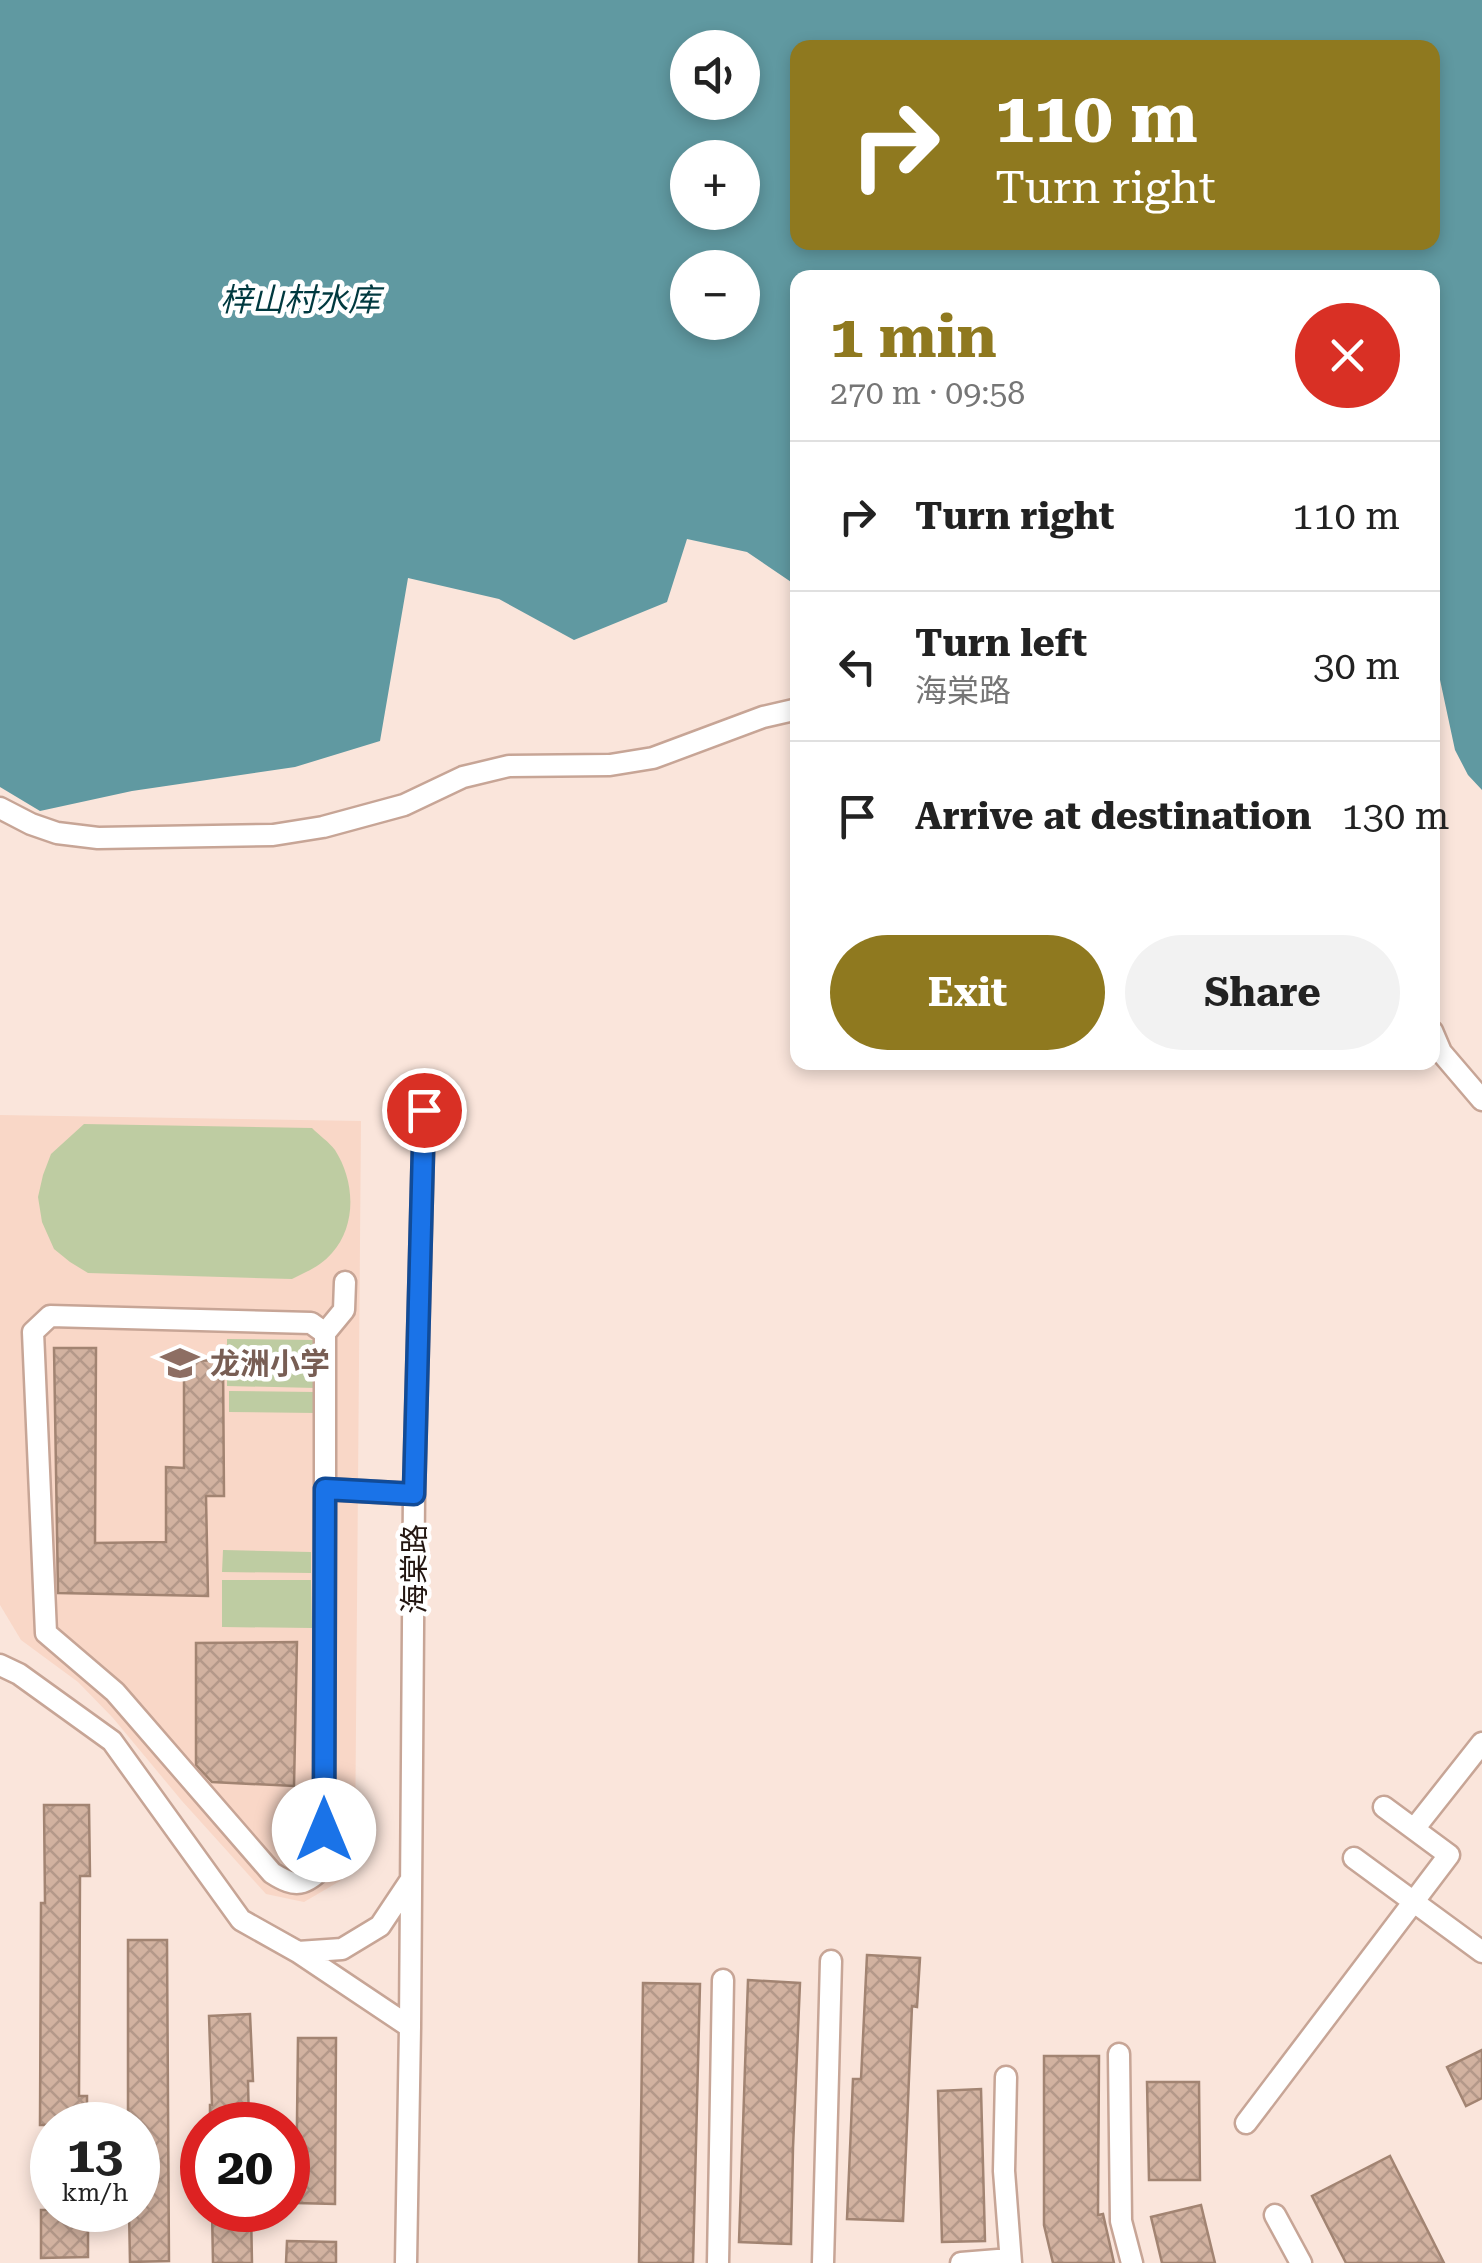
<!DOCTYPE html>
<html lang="en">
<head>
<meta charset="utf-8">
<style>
	:root { --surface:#fff; --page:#f2f2f2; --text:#222; --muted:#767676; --line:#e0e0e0; --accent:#8f791f }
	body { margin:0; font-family:"Roboto Serif","Noto Sans SC",serif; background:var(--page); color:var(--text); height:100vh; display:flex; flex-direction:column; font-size:38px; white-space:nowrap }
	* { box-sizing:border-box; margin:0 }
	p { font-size:32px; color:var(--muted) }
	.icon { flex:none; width:55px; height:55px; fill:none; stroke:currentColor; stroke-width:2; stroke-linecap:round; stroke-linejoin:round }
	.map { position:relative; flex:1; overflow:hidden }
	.panel { position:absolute; left:790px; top:270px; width:650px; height:800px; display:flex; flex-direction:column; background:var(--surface); border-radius:20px; box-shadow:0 5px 15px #0003 }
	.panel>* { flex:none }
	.top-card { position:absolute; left:790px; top:40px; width:650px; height:210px; border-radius:20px; box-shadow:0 5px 15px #0003; background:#8f791f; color:#fff; overflow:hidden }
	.buttons { position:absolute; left:670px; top:30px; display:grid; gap:20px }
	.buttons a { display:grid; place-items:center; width:90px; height:90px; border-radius:50%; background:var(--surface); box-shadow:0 5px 15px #0003; font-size:50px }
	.speed { position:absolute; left:30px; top:2102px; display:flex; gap:20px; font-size:50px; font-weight:700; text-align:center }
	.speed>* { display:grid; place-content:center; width:130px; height:130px; border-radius:50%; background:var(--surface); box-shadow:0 5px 15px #0003; line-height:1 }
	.speed small { font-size:25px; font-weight:400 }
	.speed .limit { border:15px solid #d22; background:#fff; color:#111 }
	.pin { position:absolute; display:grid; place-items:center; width:85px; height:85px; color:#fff; margin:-42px; border:5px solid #fff; border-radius:50%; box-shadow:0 2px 10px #0007 }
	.me { position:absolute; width:110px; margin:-55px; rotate:0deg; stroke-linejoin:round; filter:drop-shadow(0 0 8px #0008) }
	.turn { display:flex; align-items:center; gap:35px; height:210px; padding:0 40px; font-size:45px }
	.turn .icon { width:130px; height:130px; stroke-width:2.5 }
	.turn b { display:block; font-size:70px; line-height:85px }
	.round { display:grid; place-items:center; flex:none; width:105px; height:105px; border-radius:52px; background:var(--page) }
	.summary { display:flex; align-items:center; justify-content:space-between; height:170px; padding:0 40px }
	h1 { font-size:60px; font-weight:700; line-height:75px; color:var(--accent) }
	.action { display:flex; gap:20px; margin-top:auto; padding:20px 40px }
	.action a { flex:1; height:115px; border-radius:60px; background:var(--accent); color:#fff; font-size:40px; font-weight:700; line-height:115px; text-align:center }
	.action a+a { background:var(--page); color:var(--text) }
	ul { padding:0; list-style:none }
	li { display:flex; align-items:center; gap:30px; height:150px; padding:0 40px; border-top:2px solid var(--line) }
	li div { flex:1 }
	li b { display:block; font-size:38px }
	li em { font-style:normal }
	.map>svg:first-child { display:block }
	.built { fill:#f9d7c7 }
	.grass { fill:#becca2 }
	.water { fill:#6099a1; fill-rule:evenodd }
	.building { fill:url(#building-cross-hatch); stroke:#a28472; stroke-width:2.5 }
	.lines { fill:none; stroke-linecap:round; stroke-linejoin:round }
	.minor-casing { stroke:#c7a596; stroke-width:25 }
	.minor { stroke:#fff; stroke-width:20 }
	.route-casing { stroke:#114b97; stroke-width:25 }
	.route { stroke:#1a73e8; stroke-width:18 }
	.labels { text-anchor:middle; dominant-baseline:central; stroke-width:9; stroke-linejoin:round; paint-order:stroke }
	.education-label { font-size:30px; font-weight:bold; fill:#785e54; stroke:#fff; text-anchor:start }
	.street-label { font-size:30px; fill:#231611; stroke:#fff }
	.water-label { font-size:32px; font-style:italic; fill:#00393f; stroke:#fff }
</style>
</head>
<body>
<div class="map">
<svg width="1482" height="2263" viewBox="0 0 1482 2263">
	<defs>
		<pattern id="building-cross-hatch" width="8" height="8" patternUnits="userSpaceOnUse" patternTransform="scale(2.5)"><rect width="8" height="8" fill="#d2b2a0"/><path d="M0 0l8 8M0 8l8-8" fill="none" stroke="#b49889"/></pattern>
	</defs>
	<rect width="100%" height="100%" fill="#fae5db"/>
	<path class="built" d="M0,1115L361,1121L355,1847L340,1881L304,1902L266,1894L182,1801L113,1718L78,1682L21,1640L0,1605Z"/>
	<path class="grass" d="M84,1124L312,1128C319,1135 329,1142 335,1150C355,1181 357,1225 332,1253C321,1266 306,1272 292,1279L88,1273L70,1262L54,1249L42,1222L38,1197L43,1175L51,1154Z
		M227,1339L315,1340L316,1388L227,1386Z
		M229,1391L315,1392L316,1413L229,1412Z
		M223,1550L311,1552V1573L222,1572Z
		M222,1580H311L312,1628L222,1627Z"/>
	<path class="water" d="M0,0H1482V790L1468,775L1455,750L1433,647L1432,278H798L797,586L747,552L687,539L667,602L574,640L499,599L408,578L380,741L295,767L132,791L40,811L0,787ZM688,48H742V102H688ZM798,48H1432V242H798ZM688,158H742V212H688ZM688,268H742V322H688Z"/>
	<path class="building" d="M54,1348H96L95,1543L166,1542V1467L184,1468V1360L223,1361L224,1496H206L208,1596L58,1593Z
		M297,1642L294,1786L212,1782L196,1765V1643Z
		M44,1805H89L90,1876H80L79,2096H87V2125H40L41,1903H45Z
		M128,1940H167L169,2261L130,2262L129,2210H138V2125H128Z
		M867,1955L920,1958L917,2007L912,2006L903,2221L847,2219L853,2079H861Z
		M748,1980L800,1983L793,2148L791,2244L739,2242Z
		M643,1983L700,1984L693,2263H639Z
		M250,2014L253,2081H248L249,2125H210V2105H212L209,2016Z
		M298,2038H336L335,2204L296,2203Z
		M1482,2050V2098L1466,2106L1447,2067Z
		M1044,2056H1099L1098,2215L1103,2214L1114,2263H1053L1044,2225Z
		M1147,2082H1199L1200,2180H1149Z
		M981,2089L985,2241L942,2242L938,2091Z
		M1390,2156L1444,2263H1346L1312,2196Z
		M1201,2205L1215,2263H1162L1151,2217Z
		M41,2210H88V2257L41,2258Z
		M212,2210H251L252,2263H213Z
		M287,2241L336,2242V2263H286Z"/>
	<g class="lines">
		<g class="minor-casing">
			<path id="minor" d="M0,808L31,824L57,833L98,838L273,835L323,827L404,805L463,777L509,766L610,765L653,758L763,717L798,709
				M1432,1031L1441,1052L1482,1100
				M325,1333L344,1310L345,1282
				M325,1489L324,1867C304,1885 297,1889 272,1873L115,1692L46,1633L33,1332L50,1316L311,1323L325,1333V1489L414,1494
				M0,1665L19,1674L112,1741L241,1920L298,1952L410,2027L406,2263
				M1414,1829L1482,1743
				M1354,1858L1482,1952
				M298,1952L342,1949L380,1926L410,1881
				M410,2027L414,1494L424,1110
				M1119,2054L1121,2221L1132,2263
				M1006,2077L1004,2171L1011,2263
				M1246,2123L1449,1855L1384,1807
				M1275,2215L1301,2263
				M718,2263L723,1980
				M823,2263L831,1961
				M961,2263L1010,2259"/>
		</g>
		<use href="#minor" class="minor"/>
	</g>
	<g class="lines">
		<g class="route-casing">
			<path id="route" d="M324,1830L325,1489L414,1494L424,1110"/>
		</g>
		<use href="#route" class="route"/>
	</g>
	<defs>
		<g id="school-bare" transform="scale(3)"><path d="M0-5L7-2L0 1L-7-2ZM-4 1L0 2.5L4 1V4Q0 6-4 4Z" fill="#8d6e63" stroke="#fff" stroke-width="2.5" paint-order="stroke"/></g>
	</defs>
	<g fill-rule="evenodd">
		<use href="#school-bare" x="180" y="1363"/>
	</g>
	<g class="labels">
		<g class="education-label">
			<text x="210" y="1363">龙洲小学</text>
		</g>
		<g class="street-label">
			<text transform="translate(414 1569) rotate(-90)">海棠路</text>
		</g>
		<g class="water-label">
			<text x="300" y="300">梓山村水库</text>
		</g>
	</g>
</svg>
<div class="buttons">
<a><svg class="icon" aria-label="sound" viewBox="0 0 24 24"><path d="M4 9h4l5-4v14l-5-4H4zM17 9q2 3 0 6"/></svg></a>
<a>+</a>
<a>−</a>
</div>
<div class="speed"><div>13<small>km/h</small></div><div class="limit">20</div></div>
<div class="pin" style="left:424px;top:1110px;background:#d93025"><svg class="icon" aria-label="arrive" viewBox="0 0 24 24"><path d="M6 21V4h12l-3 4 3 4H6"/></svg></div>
<svg class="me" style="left:324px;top:1830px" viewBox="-20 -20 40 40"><circle r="19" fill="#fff"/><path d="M0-13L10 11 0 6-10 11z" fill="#1a73e8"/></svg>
<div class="top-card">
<div class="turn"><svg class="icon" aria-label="right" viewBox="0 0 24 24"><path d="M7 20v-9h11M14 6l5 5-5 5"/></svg><div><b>110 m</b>Turn right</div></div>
</div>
<section class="panel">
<div class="summary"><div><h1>1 min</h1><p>270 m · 09:58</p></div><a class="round" style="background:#d93025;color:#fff"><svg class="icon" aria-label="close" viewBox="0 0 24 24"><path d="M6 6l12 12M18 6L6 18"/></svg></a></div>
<ul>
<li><svg class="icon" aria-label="right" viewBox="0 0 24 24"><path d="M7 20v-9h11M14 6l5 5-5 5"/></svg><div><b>Turn right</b></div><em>110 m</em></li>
<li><svg class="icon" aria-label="left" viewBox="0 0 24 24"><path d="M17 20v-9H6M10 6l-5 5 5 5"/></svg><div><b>Turn left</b><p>海棠路</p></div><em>30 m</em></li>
<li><svg class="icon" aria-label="arrive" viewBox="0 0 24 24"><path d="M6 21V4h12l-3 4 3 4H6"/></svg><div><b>Arrive at destination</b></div><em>130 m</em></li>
</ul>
<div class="action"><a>Exit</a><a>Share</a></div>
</section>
</div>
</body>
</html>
